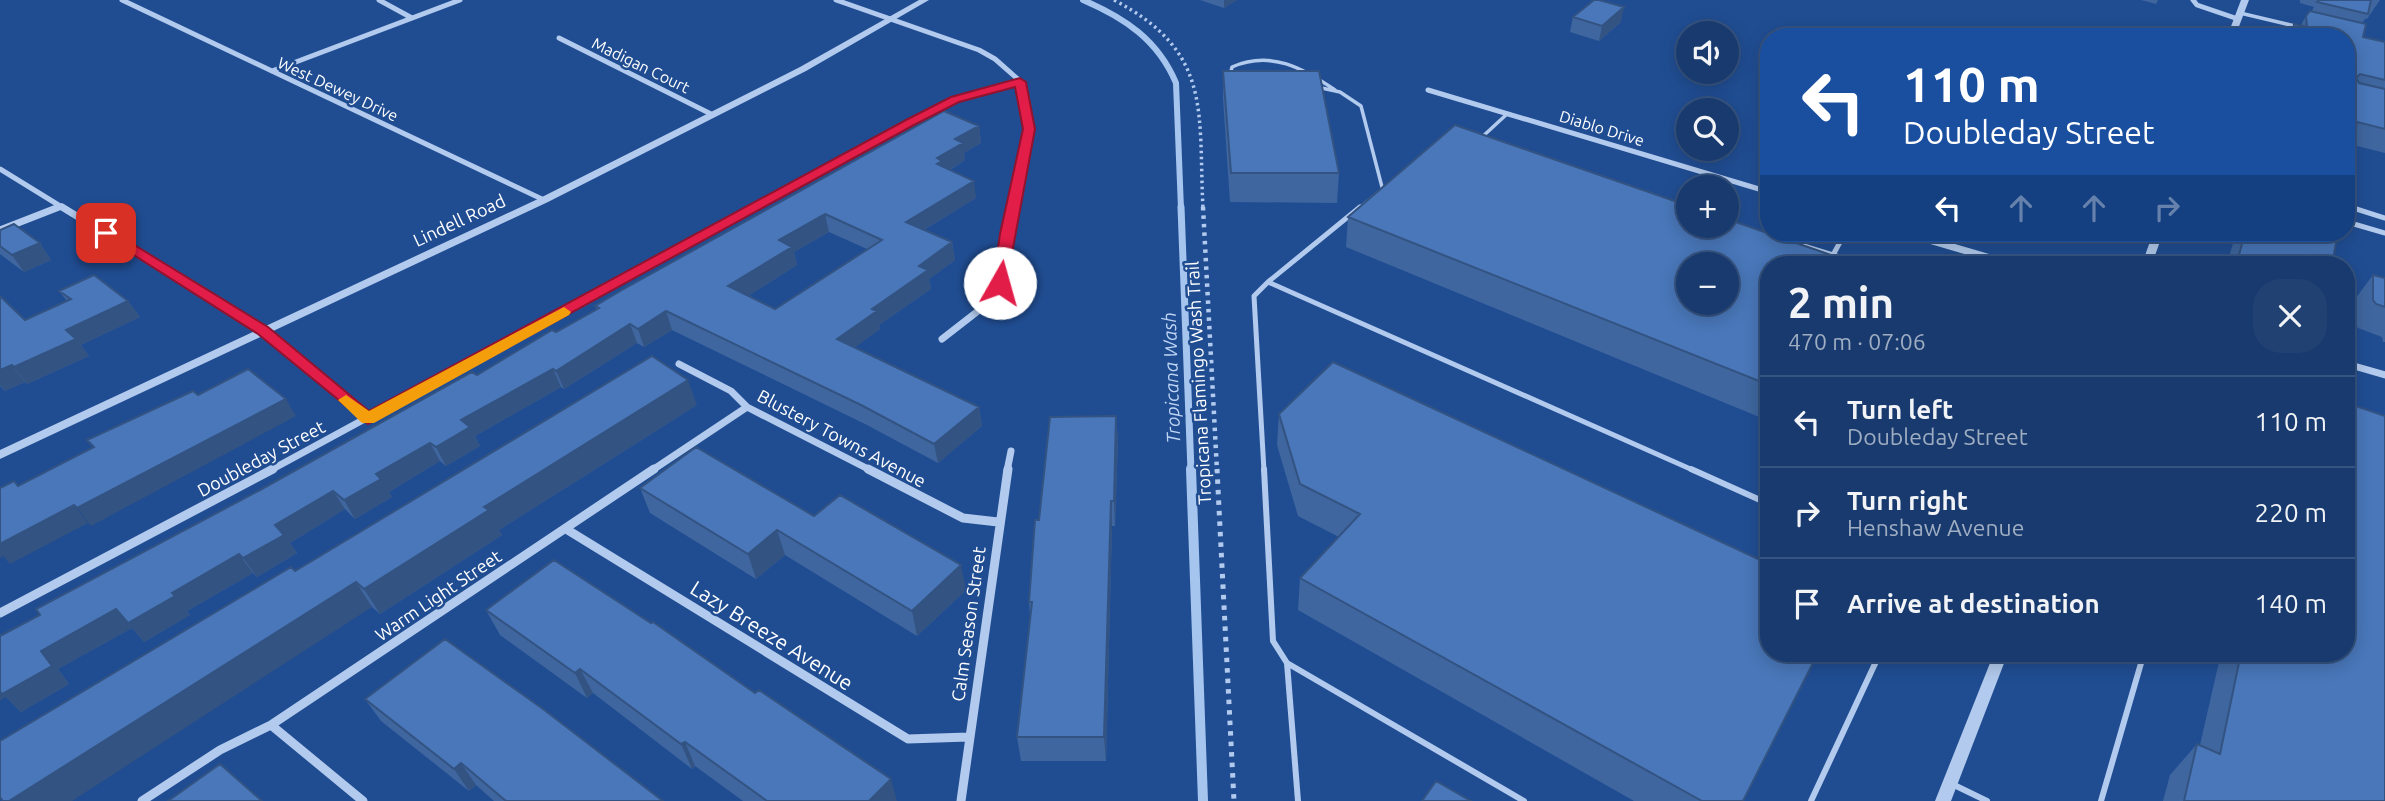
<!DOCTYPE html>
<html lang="en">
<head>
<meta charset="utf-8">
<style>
	:root { --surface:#183a6e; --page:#214173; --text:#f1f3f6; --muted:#9fadc2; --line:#365481 }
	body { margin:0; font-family:Ubuntu,sans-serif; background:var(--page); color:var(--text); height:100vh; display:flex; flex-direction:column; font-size:26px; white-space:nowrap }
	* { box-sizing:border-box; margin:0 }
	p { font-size:23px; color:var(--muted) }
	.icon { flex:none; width:38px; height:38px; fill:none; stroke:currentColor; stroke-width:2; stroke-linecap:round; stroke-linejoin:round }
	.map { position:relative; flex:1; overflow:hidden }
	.sheet { position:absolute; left:1760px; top:256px; width:595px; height:406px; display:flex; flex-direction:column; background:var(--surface); border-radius:28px; box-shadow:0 4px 18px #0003,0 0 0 2px var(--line) }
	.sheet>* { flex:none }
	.guide { position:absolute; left:1760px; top:28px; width:595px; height:214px; border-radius:28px; box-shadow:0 4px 18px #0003,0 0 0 2px var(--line); background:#1a4fa0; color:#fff; overflow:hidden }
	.buttons { position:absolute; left:1676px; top:21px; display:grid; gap:14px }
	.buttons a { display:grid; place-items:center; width:63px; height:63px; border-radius:50%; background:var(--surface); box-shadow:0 4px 18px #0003,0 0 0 2px var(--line); font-size:35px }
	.pin { position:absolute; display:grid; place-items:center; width:60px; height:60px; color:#fff; margin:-30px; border-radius:14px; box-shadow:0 4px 10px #0006 }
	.me { position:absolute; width:77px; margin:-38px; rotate:7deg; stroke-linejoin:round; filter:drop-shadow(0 0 5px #0008) }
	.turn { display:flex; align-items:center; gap:24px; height:147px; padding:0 28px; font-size:32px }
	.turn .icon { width:91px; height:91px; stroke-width:2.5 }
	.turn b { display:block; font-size:49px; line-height:60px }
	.lanes { display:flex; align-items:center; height:66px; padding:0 28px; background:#0003; justify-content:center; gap:35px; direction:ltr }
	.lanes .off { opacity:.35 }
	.round { display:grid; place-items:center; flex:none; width:74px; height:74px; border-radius:28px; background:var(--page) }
	.summary { display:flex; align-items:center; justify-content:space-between; height:119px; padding:0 28px }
	h1 { font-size:42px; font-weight:700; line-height:52px }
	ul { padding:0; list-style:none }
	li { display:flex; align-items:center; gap:21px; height:91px; padding:0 28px; border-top:2px solid var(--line) }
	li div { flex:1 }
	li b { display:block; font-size:26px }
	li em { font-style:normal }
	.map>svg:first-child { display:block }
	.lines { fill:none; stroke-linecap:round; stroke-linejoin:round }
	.stream-far2 { stroke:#a5c5ef; stroke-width:6 }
	.stream-far1 { stroke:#a5c5ef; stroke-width:7 }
	.stream { stroke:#a5c5ef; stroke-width:10 }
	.path-far2 { stroke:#b2caed; stroke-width:3.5; stroke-dasharray:2.5 3.5; stroke-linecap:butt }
	.path-far1 { stroke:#b2caed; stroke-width:4.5; stroke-dasharray:3.5 5; stroke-linecap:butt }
	.path { stroke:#b2caed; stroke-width:5; stroke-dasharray:4.5 6; stroke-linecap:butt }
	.service-far2 { stroke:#b2caed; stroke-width:3.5 }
	.service-far1 { stroke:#b2caed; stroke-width:5 }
	.service { stroke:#b2caed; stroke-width:6 }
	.minor-far2 { stroke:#b2caed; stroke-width:5 }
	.minor-far1 { stroke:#b2caed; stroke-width:7 }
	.minor { stroke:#b2caed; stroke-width:9 }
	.tertiary { fill:#b2caed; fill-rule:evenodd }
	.wall { fill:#3f669f; fill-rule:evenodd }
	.shaded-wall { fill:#335382 }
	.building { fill:#4977b9; stroke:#335382; stroke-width:2; fill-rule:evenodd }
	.route { fill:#e11d48; stroke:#92132f; stroke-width:2 }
	.slow { fill:#f59e0b }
	.labels { text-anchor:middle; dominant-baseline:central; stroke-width:5; stroke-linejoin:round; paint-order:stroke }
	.far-street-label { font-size:16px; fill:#fff; stroke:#204d92 }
	.street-label { font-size:18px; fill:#fff; stroke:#204d92 }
	.water-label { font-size:19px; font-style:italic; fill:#bed5f4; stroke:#204d92 }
	.near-street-label { font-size:21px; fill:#fff; stroke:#204d92 }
</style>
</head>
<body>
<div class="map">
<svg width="2385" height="801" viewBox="0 0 2385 801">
	<rect width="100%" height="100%" fill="#204d92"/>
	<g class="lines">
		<path class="stream-far2" d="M1083,0C1125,18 1158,40 1176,83L1181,209"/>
		<path class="stream-far1" d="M1181,207L1191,471"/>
		<path class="stream" d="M1191,469L1203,801"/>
		<path class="path-far2" d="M1114,0C1213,52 1198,111 1203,209"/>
		<path class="path-far1" d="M1203,207L1217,471"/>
		<path class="path" d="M1217,469L1234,801"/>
		<path class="service-far2" d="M2240,13L2299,27
			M1230,76L1232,67C1271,50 1303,68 1335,90
			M1317,87L1340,92L1361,106L1382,187
			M1481,138L1507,114
			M2347,206L2356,209
			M1358,209L1428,152"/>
		<path class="service-far1" d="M2350,207L2385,218
			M2347,222L2385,233
			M1797,244L1863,264
			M1833,255L1845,233
			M1268,282L1360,207
			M1264,471L1254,296L1268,282L1695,471"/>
		<path class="service" d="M1264,469L1273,641L1287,663L1524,801
			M1691,469L1769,504
			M1287,663L1298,801
			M1952,784L1987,801
			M1811,801L1880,653
			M2101,801L2144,653"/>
		<path class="minor-far2" d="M122,0L544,200
			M379,0L412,18
			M836,0L979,50L995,59L1020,81L1029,129L1012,209
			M2193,0L2197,5L2238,19
			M559,38L713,115
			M272,71L460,0
			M1428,90L1769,192
			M0,169L65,209
			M55,209L62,206
			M752,209L955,100L1020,81"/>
		<path class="minor-far1" d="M62,207L263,331L368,419
			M0,230L59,207
			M1905,233L2011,264
			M942,339L978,311L1001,283L1013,207
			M679,364L731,391L747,407L872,471
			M2347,364L2385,375
			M269,471L755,207
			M651,471L747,407
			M1007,471L1011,451"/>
		<path class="minor" d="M868,469L963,518L998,522
			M566,529L908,739L968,737
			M0,613L273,469
			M271,725L363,801
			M142,801L220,750L271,725L654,469
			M961,801L1008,469"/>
		<path class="tertiary" d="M919,0H929L806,71L548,202L0,459V450L540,198L800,67Z
			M2241,0H2249L2235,37H2227Z
			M2153,233H2163L2152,264H2142Z
			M1994,653H2008L1951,801H1935Z"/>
	</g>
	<path class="wall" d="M1200,0H1237L1224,8Z
		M2141,0H2158L2156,4Z
		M2300,0H2380L2371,13L2367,19L2366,18L2362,23L2363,37L2385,42V153L2353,145L2351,160L2347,166V37H2287L2294,24L2301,25L2306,16L2311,12L2314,7L2300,3Z
		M1573,17L1621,22L1599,41L1570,32Z
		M1223,71L1339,173L1337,203L1230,202L1223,99Z
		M979,126L981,143L964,153L965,160L950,170L976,198L924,230L952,242L955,260L929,279L931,289L879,325L880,329L855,347L979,407L982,426L938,463L867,425L672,330L644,347L637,343L564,389L561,387L475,436L480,446L446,466L440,461L389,492L392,497L355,519L345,509L290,543L297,553L257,577L253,573L187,611L190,615L144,642L132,628L58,669L69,684L21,712L6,697L40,615L556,332L597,310L595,306ZM829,232L867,249L775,309L748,296L797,265L794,252Z
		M1348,217L1769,264V421L1346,247Z
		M0,230L40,243L51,260L24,272L0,254Z
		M2236,233H2338L2332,264H2227Z
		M2373,275L2385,278V342H2383L2382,337L2358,328L2355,324V299Z
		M59,291L128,301L140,317L81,345L89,356L27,384L25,382L5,391L0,386V296L25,320L67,301Z
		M697,405L499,530L502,535L380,614L372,607L295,571Z
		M1279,414L1743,801H1634L1298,610L1300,578L1339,537L1298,516L1277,445Z
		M1116,416L1118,441L1115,526H1112L1106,761H1021L1017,737L1030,615L1029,602Z
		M640,488L814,516L966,590L917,636L785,555L756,579L650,513Z
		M486,610L897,801H743L695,766L692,769L593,693L587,698L500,635Z
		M2221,653H2347L2385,801H2163L2170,775L2197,744L2200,745Z
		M365,699L663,801H494L476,785L469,791L381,721Z"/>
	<path class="shaded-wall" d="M1224,0H1237L1224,8Z
		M1624,7L1621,22L1599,41L1602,26Z
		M979,126L981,143L964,153L965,160L944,173L940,181L937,158L955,139Z
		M974,181L976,198L909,239L906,222Z
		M825,214L829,232L794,252L797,265L734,305L728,286L779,240Z
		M952,242L955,260L929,279L931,289L879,325L880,329L842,357L837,339L872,309L919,266Z
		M40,243L51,260L24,272L12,255Z
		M128,301L140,317L81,345L89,356L27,384L14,367L66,330Z
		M666,311L672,330L644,347L638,329Z
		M630,324L637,343L564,389L556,371Z
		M12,365L25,382L5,391L0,385V370Z
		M553,369L561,387L475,436L480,446L446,466L436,447L461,420Z
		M688,380L697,405L499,530L502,535L380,614L364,589L484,507Z
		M286,399L296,416L91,526L77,508Z
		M979,407L982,426L938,463L934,444Z
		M1116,416L1118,441L1115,526L1114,501Z
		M430,443L440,461L389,492L392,497L355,519L344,500L376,474Z
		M333,491L345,509L290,543L297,553L257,577L243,558L275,525Z
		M1111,501L1112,526L1106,761L1104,737Z
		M74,505L88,523L10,564L3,556L0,558V544Z
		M777,530L785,555L756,579L748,554Z
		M239,554L253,573L187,611L190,615L144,642L132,628L58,669L69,684L21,712L6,697L0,701V685L41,651L116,609L172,593Z
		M961,565L966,590L917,636L912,611Z
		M356,582L372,607L72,801H9Z
		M580,669L593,693L587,698L575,673Z
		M685,742L695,766L692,769L681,744Z
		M461,763L476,785L469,791L454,769Z
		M891,779L897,801H869Z"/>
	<path class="building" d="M1594,0H1599L1624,7L1602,26L1573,17Z
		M2319,0H2371L2368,14L2317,2Z
		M2310,11L2366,24L2363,37L2385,42V80L2360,74L2356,78L2359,83L2385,89V129L2357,122L2351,160L2347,159V37H2292L2294,24L2307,27L2306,16Z
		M1223,71H1319L1339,173H1231Z
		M944,111L979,126L955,139L963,143L937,158L942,161L937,164L974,181L906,222L952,242L919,266L928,270L872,309L877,311L837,339L979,407L934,444L863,406L666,311L638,329L630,324L556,371L553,369L461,420L470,427L436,447L430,443L376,474L381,479L344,500L333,491L275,525L284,535L243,558L239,554L172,593L175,596L128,623L116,609L41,651L52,666L2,694L0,691V636L40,615L36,609L260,490L472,372L477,375L552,330L556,332L599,308L595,306L622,290ZM825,214L882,240L775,309L728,286L792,247L779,240Z
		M1455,125L1689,206V226H1727V219L1857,264H1769V385L1348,217ZM1689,264H1727V303H1689Z
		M14,224L40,243L12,255L0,246V230Z
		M2245,233H2338L2332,264H2242L2237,262Z
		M94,275L128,301L66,330L76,339L14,367L12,365L0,370V296L25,320L71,299L59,291Z
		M2373,275L2385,278V307L2376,304L2373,300Z
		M652,356L688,380L484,507L489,510L364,589L356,582L9,801H3L0,797V741L291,567L295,571Z
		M1333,362L1769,564V653H1818L1743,801H1702L1300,578L1360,514L1300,484L1279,414Z
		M248,369L286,399L77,508L74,505L0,544V488L14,481L18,486L94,447L87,440L193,391L198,395Z
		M2347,403L2385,416V801H2184L2197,744L2220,754L2241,653H2347Z
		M1116,416L1114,501H1111L1104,737H1017L1032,602H1029L1035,520H1039L1050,417Z
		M696,447L814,516L840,495L961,565L912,611L777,530L748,554L640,488Z
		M554,560L651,623L653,622L755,693L759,690L891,779L869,801H767L685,742L681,744L580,669L575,673L486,610Z
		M445,639L543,709L663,801H506L461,763L454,769L365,699Z
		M220,764L262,801H168Z
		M1436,781L1471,801H1422Z"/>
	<path class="route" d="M1020,78L1026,82L1035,129L1006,286H995L993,283L1000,234L1023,129L1015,87L959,102L914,125L368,424L258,334L99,233L110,230L268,327L369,411L906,120L951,97Z"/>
	<path class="slow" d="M564,307L571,312L569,315L374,423H362L338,400L346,395L369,411Z"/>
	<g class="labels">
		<g class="far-street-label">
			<text transform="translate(641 65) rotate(26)">Madigan Court</text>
			<text transform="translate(338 89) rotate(25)">West Dewey Drive</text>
			<text transform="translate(1602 128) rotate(17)">Diablo Drive</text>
		</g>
		<g class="street-label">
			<text transform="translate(459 220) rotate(-25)">Lindell Road</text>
			<text transform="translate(1198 383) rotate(-93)">Tropicana Flamingo Wash Trail</text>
			<text transform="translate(842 438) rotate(28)">Blustery Towns Avenue</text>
			<text transform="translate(261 458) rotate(-28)">Doubleday Street</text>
			<text transform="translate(438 595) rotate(-34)">Warm Light Street</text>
			<text transform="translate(968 624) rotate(-82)">Calm Season Street</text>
		</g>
		<g class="water-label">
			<text transform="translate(1171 378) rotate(-92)">Tropicana Wash</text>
		</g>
		<g class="near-street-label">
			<text transform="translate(772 635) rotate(32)">Lazy Breeze Avenue</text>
		</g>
	</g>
</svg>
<div class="buttons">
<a><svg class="icon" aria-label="sound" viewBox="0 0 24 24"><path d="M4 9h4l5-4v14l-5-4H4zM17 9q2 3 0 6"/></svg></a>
<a><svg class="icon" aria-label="search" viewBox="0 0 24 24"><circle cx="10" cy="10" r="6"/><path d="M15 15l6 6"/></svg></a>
<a>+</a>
<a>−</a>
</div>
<div class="pin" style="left:106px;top:233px;background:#d93025"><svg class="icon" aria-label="arrive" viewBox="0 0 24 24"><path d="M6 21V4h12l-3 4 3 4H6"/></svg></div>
<svg class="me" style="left:1000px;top:283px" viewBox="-20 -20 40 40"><circle r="19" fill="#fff"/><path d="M0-13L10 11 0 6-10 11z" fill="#e11d48"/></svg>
<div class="guide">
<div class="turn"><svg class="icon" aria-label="left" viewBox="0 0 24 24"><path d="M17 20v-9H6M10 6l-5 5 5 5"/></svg><div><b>110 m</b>Doubleday Street</div></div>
<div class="lanes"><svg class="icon" aria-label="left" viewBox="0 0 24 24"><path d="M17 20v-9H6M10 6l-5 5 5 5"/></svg><svg class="icon off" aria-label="ahead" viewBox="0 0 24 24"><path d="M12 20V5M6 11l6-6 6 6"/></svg><svg class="icon off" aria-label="ahead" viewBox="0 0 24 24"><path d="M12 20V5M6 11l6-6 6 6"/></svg><svg class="icon off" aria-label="right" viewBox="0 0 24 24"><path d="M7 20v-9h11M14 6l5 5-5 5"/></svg></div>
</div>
<section class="sheet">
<div class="summary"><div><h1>2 min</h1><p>470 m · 07:06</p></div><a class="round"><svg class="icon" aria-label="close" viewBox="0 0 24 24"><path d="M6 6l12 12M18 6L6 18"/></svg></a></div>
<ul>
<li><svg class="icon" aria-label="left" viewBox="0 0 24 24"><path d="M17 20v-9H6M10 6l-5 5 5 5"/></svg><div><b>Turn left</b><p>Doubleday Street</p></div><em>110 m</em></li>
<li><svg class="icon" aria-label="right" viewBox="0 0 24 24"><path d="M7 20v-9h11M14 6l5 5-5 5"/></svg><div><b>Turn right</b><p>Henshaw Avenue</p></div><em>220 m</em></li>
<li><svg class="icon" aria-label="arrive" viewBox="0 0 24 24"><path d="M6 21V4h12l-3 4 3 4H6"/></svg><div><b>Arrive at destination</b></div><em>140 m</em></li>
</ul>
</section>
</div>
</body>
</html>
